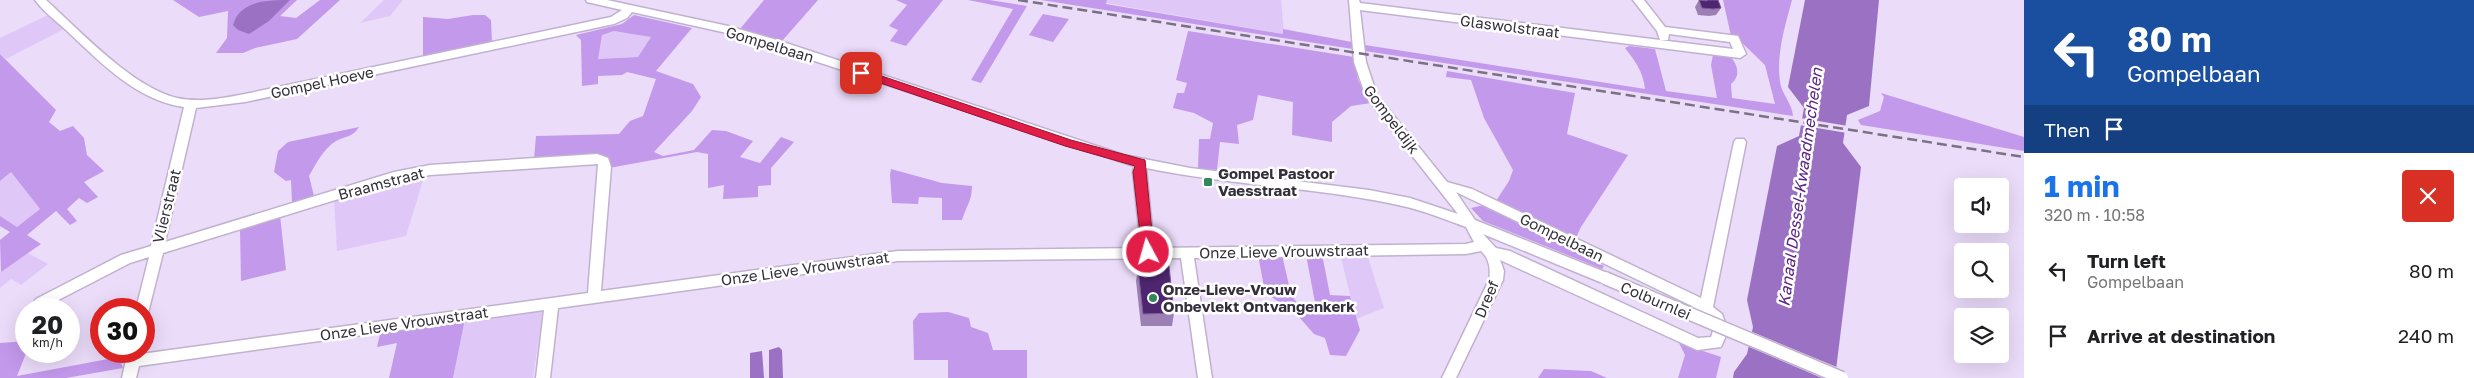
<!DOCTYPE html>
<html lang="en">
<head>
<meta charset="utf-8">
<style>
	:root { --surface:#fff; --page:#f6f6f6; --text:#202124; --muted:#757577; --accent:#1a73e8 }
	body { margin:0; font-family:"Golos Text",sans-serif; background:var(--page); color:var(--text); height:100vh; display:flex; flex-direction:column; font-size:19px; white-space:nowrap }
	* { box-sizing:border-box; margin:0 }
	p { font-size:16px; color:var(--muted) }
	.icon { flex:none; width:28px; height:28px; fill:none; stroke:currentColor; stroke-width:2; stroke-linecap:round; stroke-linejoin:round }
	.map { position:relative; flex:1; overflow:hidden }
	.panel { display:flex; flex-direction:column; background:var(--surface); width:450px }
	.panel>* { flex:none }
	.hud { background:#1a4fa0; color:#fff; overflow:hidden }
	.buttons { position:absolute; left:1954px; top:178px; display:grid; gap:10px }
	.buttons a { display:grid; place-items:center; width:55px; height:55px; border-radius:5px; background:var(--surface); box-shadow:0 5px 20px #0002; font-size:25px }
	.speed { position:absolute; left:15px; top:298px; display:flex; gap:10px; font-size:25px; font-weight:700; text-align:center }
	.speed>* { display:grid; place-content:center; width:65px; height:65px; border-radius:50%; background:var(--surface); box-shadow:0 5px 20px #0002; line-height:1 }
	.speed small { font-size:12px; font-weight:400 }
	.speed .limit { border:8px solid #d22; background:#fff; color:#111 }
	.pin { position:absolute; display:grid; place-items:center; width:42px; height:42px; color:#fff; margin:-21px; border-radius:10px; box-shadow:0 2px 8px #0006 }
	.me { position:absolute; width:55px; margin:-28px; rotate:354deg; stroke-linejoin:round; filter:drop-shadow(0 0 4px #0008) }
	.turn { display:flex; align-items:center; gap:18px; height:105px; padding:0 20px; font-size:22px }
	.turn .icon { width:65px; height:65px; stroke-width:2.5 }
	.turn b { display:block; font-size:35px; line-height:42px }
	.then { display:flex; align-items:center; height:48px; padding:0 20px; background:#0003; gap:10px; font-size:19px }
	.round { display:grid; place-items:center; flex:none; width:52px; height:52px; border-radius:5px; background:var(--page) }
	.headline { display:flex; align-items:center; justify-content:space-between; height:85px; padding:0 20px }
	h1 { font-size:30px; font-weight:700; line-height:38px; color:var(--accent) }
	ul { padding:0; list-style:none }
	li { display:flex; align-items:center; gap:15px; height:65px; padding:0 20px }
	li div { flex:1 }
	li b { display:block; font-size:19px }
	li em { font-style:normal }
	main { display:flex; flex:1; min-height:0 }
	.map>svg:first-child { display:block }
	.green { fill:#dfc8f7 }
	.forest { fill:#c399ec; fill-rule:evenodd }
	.water { fill:#9b72c3 }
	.pier { fill:#ebdcfa }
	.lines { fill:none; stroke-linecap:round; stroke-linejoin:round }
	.minor-casing { stroke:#c0b2cf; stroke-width:3 }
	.minor { fill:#fff; fill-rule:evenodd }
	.rail { stroke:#7a7184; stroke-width:2.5; stroke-dasharray:10 5; stroke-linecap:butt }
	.minor-bridge-casing { stroke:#c0b2cf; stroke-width:15; stroke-linecap:butt }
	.minor-bridge { stroke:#fff; stroke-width:12 }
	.wall { fill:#9c80b4 }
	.building { fill:#4e256f; stroke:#7d5c99 }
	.route { fill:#e11d48; stroke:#92132f }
	.poi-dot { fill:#33875a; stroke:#fff; stroke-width:2 }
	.labels { text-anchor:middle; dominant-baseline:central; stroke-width:5; stroke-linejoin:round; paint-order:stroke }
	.street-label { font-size:15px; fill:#342f3a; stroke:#fff }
	.poi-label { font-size:15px; font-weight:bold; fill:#342f3a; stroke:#fff; text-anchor:start }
	.water-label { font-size:16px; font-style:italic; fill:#5a2384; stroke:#fff }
</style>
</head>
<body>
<main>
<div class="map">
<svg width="2024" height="378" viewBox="0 0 2024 378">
	<rect width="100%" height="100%" fill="#ebdcfa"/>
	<path class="green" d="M384,0H403L390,16L360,23Z
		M1107,0H1281L1284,34L1106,3Z
		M48,15L64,29L6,59L0,54V38Z
		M614,31L652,36L638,57L597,59L602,34Z
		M11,172L40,209L17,227L0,216V181Z
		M425,174L406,236L337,251L334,199L391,180Z
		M28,253L48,264L21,285L11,279L0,288V272Z
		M1340,254H1367L1384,308L1356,319Z
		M543,309L533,378H453L465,319Z"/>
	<path class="forest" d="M173,0H297L280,16L296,18L320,0H340L297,39L255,48L243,53H216L227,38L228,11L199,17Z
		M764,0H818L782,41L740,29Z
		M896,0H943L906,46L890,41L898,30L889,26L907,5Z
		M968,0H989L1027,6L981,83L971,80L1013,9Z
		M1041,0H1107L1106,4L1283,34V29L1352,42L1353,49Z
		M1723,0H1792C1785,26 1776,55 1780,82C1782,95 1792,103 1793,116L1365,51V45L1645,89C1643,71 1635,61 1625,48L1629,46L1655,49L1666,91L1717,98L1711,65L1713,55L1730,56C1738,65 1741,76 1731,84L1732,98L1775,104L1765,65L1737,38L1731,36Z
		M1043,14L1069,19L1053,42L1029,35Z
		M473,15H485L491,20L492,43L423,57V17L448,19Z
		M634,15L692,28L656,71L693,84L701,97L692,111L654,152L663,156L694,150L712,130L726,131L753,141L740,157L760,163L781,137L794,142L771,168V185L758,186V197L723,199L724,185L708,188V154L697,152L609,168V160L598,154L534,159L536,136L619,134L630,121L643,116L656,79L627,72L622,75L598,76V84L582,86L581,40L576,35L622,24ZM614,31L651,37L638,57L598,59L602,35Z
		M1188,31L1354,57L1358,80L1371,103L1351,106L1332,122V142L1292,135L1293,102L1258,95L1253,120L1237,125L1239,144L1220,142L1217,170L1198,169L1199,139H1210L1213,123L1194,113L1173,108L1177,93H1184L1187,83L1176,80Z
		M0,54L56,110L49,122L60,131L73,126L84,138L87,155L104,171L84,182L98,197L87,203L79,198L67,209L77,221L70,225L56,211L27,235L41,244L1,272L0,240L10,232L0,226V216L17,227L40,209L11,172L0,181Z
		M1447,71L1575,93L1567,134L1628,155L1581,227L1575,240L1496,201L1509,181L1513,170L1484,118L1471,80L1446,77Z
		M1881,93L2024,137V151L1861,125L1858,120L1880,111L1884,97Z
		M359,127C353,137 346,136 336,141C324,148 315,165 309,176L314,196L292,203L291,180L286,181L274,172L278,151L288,142Z
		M891,169L942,183L972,186C972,201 966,206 962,220H942V198L919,197L918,204L892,203L890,175Z
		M1484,205L1604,266L1602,269L1483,221L1471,208Z
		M280,215L286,270L241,281L240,228Z
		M1322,254L1330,295L1350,296L1360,330L1346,356L1330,355L1325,338L1314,334L1299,317L1265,292L1258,255H1282L1291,294L1302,311L1317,313L1306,255Z
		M948,312L969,318L971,327L988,333L993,350H1027V378H948V360H914L913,321L919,313Z
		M465,319L453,378H389L397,343L377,347L381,330Z
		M26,341L27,351L17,376L119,357L123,368L66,378H0V343Z
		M1679,343L1721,357L1716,378H1678L1685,355Z
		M1544,369L1591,371L1607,378H1538Z"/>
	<path class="water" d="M290,0L269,21L249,34L238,30L233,25C240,0 269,0 290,0Z
		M1805,0H1879L1869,106L1847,115L1843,143L1861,167L1835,378H1733L1734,372L1747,354L1753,327L1747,300L1777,146L1799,136L1804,108L1788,87Z
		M779,347L782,350L783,378H769V350Z
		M762,351L764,378H750V353Z"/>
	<path class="pier" d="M1800,118L1848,126L1847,133L1799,125Z
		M1750,331L1839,368L1837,378H1822L1747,346Z"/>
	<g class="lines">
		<g class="minor-casing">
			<path id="minor" d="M35,0H46C80,31 132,87 177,98C199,103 223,98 245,94L611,17L622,10L587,2L586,0H607L630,5L728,26L777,40L1124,155L1190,168L1369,190L1410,198L1458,214L1366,97L1354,62L1349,0H1359L1360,3L1733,49L1730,42L1669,34L1668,40H1660L1657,31L1633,0H1644L1665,27L1738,36L1746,54L1740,58L1360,10L1366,62L1377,95L1447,182L1472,189L1701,298L1734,142L1736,139H1744L1746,142L1713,307L1722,314L1728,331L1721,347L1697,350L1500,260L1504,271L1503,280L1456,378H1442L1489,280C1491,269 1489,258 1481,251L1466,254L1194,258L1212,378H1198L1181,258L898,261L558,308L550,378H536L544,310L139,366L136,378H122L128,351H142L141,354L588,293L598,164L430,175L394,182L163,253L148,313L144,314V309H136L149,257L130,263L41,309L36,307L34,303L36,299L121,255L151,246L184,107C137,101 99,61 66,30C55,20 43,11 35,0ZM632,12L727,33L769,46L1134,166L1133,172L1141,248L898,251L601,291L611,167L608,158L597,154L430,165L394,172L165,242L196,108L245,102L614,24L627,18ZM1146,168C1232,186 1322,187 1407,207C1427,212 1447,220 1466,227L1474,242L1466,244L1154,248ZM1456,192L1692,306C1703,315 1718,322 1711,337L1698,338L1510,251L1496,248L1483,234L1600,282L1605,283L1610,282L1612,278L1610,274L1475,220Z"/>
		</g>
		<use href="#minor" class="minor"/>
		<path class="rail" d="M1018,0L2024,157"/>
		<g class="minor-bridge-casing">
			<path id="minor-bridge" d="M1605,278L1842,378"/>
		</g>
		<use href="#minor-bridge" class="minor-bridge"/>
	</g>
	<path class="wall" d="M1699,0H1718L1721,8L1716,15L1709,16L1698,15L1695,7Z
		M1138,268L1174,313L1172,326H1141L1136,281Z"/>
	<path class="building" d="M1699,0L1707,1V0H1718L1721,8L1713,9L1702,8Z
		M1149,265L1169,266L1174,313L1143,314L1138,268Z"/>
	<path class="route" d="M861,69L1071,140L1145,160L1154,252L1152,256H1144L1142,252L1133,172L1135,166L1065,146L857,75L855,73Z"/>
	<g class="poi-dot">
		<rect x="1203" y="177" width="10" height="10" rx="2.5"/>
		<circle cx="1153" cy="298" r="5"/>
	</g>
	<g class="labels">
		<g class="street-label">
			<text transform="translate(1510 26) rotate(7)">Glaswolstraat</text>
			<text transform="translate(770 44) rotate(17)">Gompelbaan</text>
			<text transform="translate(322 82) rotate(-12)">Gompel Hoeve</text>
			<text transform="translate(1392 119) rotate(53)">Gompeldijk</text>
			<text transform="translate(381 183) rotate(-15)">Braamstraat</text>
			<text transform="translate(166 206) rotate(-76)">Vlierstraat</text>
			<text transform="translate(1562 237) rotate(26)">Gompelbaan</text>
			<text transform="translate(1284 251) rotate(-1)">Onze Lieve Vrouwstraat</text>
			<text transform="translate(805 268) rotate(-8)">Onze Lieve Vrouwstraat</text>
			<text transform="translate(1486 299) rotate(-67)">Dreef</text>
			<text transform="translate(1656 300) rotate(23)">Colburnlei</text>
			<text transform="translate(404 323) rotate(-8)">Onze Lieve Vrouwstraat</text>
		</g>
		<g class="poi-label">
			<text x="1218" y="173">Gompel Pastoor<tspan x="1218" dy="17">Vaesstraat</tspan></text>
			<text x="1163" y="289">Onze-Lieve-Vrouw<tspan x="1163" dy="17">Onbevlekt Ontvangenkerk</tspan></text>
		</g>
		<g class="water-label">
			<text transform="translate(1800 187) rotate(-82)">Kanaal Dessel-Kwaadmechelen</text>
		</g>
	</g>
</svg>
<div class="buttons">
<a><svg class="icon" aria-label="sound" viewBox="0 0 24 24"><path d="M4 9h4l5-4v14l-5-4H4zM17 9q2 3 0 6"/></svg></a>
<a><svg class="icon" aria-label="search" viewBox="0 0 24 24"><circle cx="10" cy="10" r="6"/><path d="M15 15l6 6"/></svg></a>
<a><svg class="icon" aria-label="layers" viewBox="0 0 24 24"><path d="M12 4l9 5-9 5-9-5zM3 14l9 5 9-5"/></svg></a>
</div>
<div class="speed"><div>20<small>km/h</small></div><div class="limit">30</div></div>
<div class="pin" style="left:861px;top:73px;background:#d93025"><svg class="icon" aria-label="arrive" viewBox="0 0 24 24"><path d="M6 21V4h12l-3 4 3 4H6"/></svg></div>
<svg class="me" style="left:1148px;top:252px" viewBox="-20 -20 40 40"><circle r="17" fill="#e11d48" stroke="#fff" stroke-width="3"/><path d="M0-11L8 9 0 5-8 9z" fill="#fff"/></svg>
</div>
<section class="panel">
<div class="hud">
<div class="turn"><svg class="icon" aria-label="left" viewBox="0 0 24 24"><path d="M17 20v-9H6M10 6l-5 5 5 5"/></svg><div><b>80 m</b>Gompelbaan</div></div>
<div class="then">Then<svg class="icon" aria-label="arrive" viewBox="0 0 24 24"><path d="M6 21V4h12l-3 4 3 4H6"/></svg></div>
</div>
<div class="headline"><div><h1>1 min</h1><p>320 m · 10:58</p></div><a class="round" style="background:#d93025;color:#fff"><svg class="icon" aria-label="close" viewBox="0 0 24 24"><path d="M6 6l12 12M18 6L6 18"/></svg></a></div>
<ul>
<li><svg class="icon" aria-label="left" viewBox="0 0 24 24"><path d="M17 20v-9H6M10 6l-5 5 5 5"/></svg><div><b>Turn left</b><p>Gompelbaan</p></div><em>80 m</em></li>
<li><svg class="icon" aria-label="arrive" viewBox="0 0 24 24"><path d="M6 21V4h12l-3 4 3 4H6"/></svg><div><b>Arrive at destination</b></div><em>240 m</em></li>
</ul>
</section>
</main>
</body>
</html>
